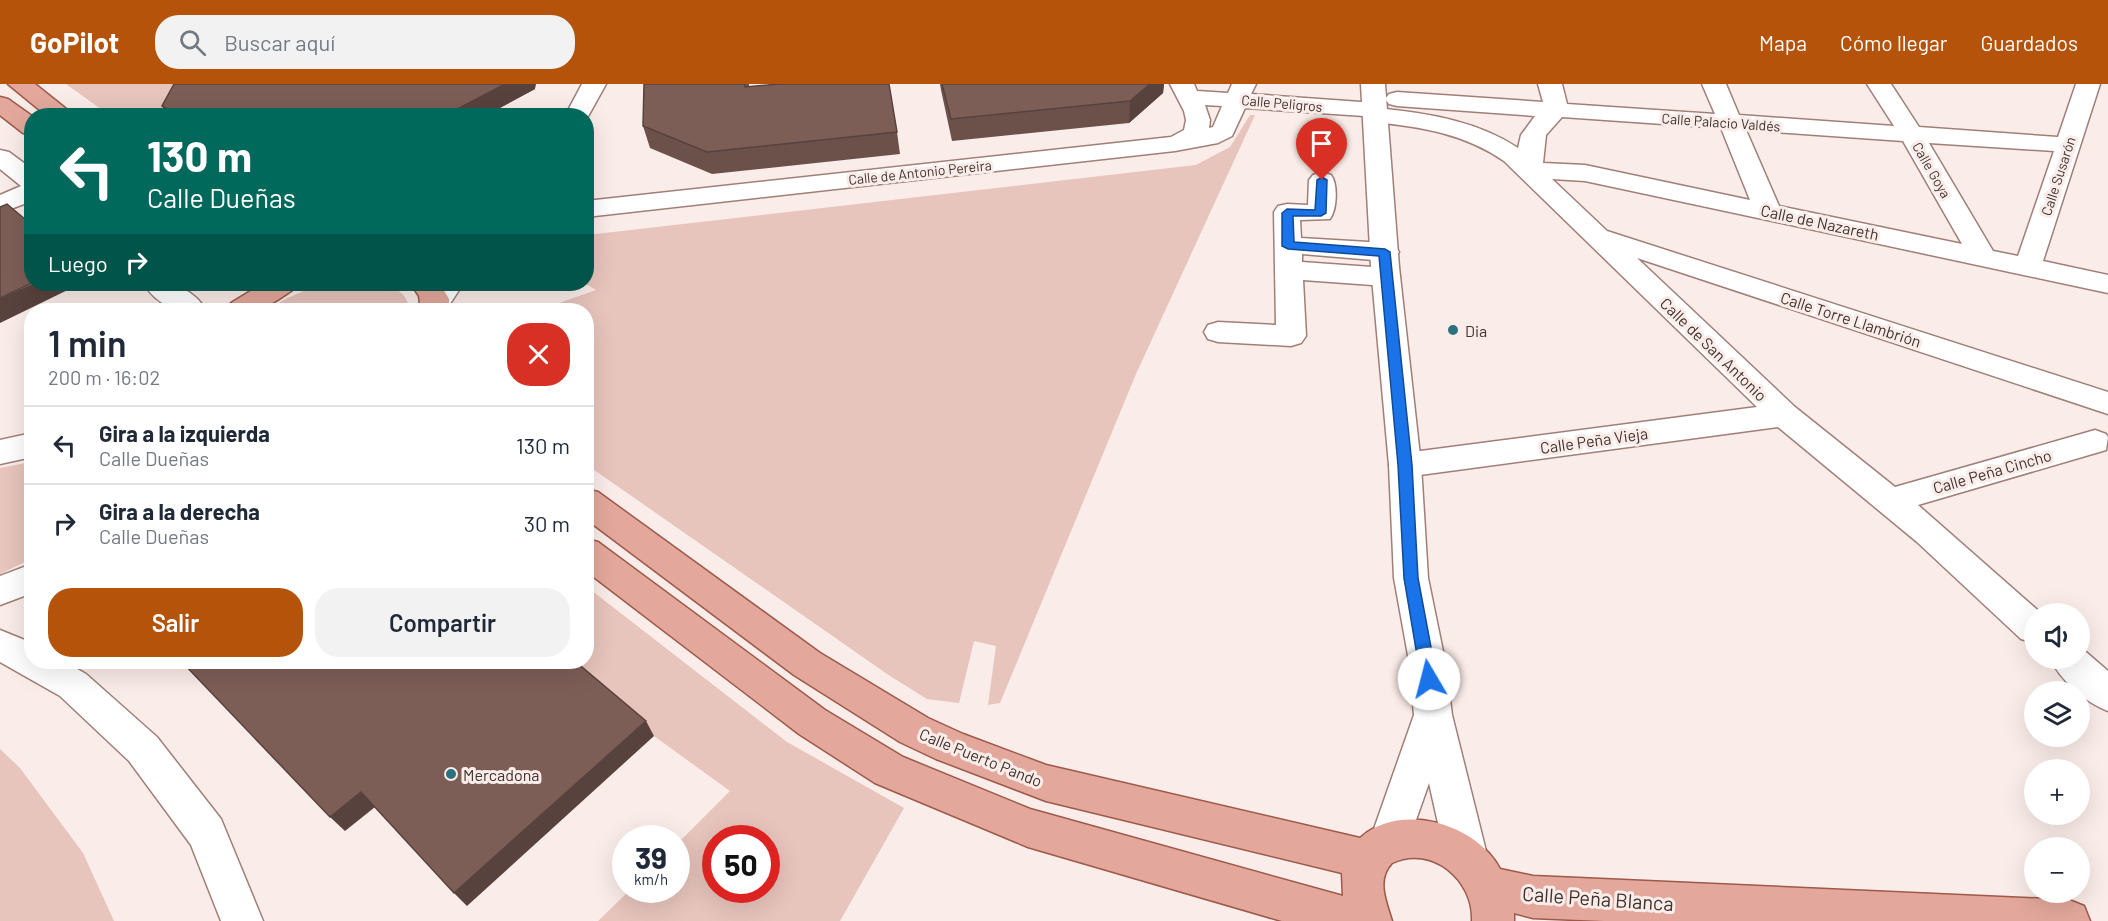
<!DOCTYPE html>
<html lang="es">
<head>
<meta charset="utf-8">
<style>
	:root { --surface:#fff; --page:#f2f2f3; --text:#1f2937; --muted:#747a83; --line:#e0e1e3; --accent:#b45309 }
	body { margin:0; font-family:Barlow,sans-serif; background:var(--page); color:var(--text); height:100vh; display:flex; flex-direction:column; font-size:22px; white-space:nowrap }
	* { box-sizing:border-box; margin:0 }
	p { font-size:20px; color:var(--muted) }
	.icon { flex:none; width:33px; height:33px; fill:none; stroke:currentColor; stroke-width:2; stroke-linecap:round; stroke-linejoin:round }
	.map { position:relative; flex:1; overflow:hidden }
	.details { position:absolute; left:24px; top:219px; width:570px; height:366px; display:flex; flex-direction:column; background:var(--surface); border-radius:24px; box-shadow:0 6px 24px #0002 }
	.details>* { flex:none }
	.hud { position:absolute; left:24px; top:24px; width:570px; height:183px; border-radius:24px; box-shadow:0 6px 24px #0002; background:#00695c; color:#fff; overflow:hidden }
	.tools { position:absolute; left:2024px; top:519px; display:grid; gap:12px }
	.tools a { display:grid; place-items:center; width:66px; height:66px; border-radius:50%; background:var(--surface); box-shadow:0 6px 24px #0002; font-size:30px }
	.speed { position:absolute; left:612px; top:741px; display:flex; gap:12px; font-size:30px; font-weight:700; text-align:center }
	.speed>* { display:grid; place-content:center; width:78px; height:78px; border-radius:50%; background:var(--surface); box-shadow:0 6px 24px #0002; line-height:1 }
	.speed small { font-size:15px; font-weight:400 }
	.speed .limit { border:9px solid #d22; background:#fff; color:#111 }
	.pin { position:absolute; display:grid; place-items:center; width:51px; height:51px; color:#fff; margin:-62px -26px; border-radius:50% 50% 50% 0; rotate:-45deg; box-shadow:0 0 6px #0007 }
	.pin .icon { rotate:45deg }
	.me { position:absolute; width:66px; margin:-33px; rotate:352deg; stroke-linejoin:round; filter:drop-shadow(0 0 4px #0008) }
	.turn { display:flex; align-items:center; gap:21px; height:126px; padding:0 24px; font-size:27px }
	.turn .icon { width:78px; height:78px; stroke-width:2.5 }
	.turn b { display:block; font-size:42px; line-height:51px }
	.then { display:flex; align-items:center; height:57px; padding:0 24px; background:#0003; gap:12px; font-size:22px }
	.round { display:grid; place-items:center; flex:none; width:63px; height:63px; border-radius:24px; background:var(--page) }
	.headline { display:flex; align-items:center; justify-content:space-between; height:102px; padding:0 24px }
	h1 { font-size:36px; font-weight:600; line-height:45px }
	.primary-button { display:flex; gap:12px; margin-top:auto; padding:12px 24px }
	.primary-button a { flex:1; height:69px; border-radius:24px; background:var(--accent); color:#fff; font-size:24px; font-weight:600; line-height:69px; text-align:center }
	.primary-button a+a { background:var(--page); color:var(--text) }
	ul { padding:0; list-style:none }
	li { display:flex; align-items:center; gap:18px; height:78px; padding:0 24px; border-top:2px solid var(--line) }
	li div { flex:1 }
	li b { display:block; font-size:22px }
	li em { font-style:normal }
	header { display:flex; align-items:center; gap:36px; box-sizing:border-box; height:84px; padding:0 30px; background:var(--accent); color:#fff }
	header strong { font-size:28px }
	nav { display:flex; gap:33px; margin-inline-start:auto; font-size:21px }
	.search { width:420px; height:54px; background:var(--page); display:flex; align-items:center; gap:15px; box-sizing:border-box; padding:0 21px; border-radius:24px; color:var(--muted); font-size:22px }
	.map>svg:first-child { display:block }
	.green { fill:#e7c4bc; fill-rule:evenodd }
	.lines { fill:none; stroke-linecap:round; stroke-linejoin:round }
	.street-casing { stroke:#a07f78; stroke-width:3 }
	.secondary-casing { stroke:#a07f78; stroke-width:3 }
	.primary-casing { stroke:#9e594a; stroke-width:3 }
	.street { fill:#fff; fill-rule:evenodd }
	.secondary { fill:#fff; fill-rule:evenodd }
	.primary { fill:#e3a89b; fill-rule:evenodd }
	.wall { fill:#6c514b }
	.shaded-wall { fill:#58423d }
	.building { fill:#7d5e57; stroke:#58423d; stroke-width:1.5 }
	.route { fill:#1a73e8; stroke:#114b97; stroke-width:1.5 }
	.poi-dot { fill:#2b717f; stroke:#faece8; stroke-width:2 }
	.labels { text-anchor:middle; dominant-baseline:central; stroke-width:6; stroke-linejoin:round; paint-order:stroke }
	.far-street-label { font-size:14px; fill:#40332f; stroke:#faece8 }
	.street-label { font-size:16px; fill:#40332f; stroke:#faece8 }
	.poi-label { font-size:16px; fill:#40332f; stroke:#faece8; text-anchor:start }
	.near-street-label { font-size:20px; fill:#40332f; stroke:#faece8 }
</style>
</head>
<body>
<header>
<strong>GoPilot</strong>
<div class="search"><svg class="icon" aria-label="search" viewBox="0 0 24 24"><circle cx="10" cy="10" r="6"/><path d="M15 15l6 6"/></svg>Buscar aquí</div>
<nav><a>Mapa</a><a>Cómo llegar</a><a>Guardados</a></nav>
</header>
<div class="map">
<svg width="2108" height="837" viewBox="0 0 2108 837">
	<rect width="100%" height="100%" fill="#faece8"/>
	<path class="green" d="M66,0H176L160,32L109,31Z
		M1250,31H1255L1136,290L1000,619L988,621L996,562L974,557L959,619L927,615L890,592L587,381L586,226H539L596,206L586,200L587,151L1196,81L1230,63Z
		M327,200C350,200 408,191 409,226H267C286,214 304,205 327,200Z
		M31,378V475L0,490V384Z
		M587,503L787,658L904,724L840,837H598L630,806H676L677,760L730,707L654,652L567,578H586ZM716,754H766V806H716Z
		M0,665L20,684L83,769L114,837H0Z"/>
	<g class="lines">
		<g class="street-casing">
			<path id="street" d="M582,0H606L586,36V32H565Z
				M1170,0H1194L1197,7L1228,9L1232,0H1256L1251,10L1375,19L1383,21L1386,25C1432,30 1479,38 1518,64L1521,51L1535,32L1397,22L1389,20L1385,15L1389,10L1397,8L1543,18L1538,0H1562L1567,20L1715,30L1702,0H1726L1739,31L1894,42L1867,0H1891L1919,43L2058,53L2076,0H2100L2043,177L2108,191V209L1585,97L1552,95L1607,147L2108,308V330L1637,174L1795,323L1895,403L2095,346L2106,350L2108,353L2106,366L1918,421L2042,530H2034V559L2021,555L1917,458L1778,343L1405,393L1394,389L1389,381L1394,373L1405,369L1757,323L1504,77C1465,50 1422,43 1375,38L1367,36L1364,32L1245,24L1232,52L1218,59L1175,67L586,133V117L1171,53L1184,46L1186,36L1184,27ZM1205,21L1222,22L1213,43L1209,44L1210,36ZM1562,33L1721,44L1750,116L1585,81L1543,79L1546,51ZM1746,46L1903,57L1962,160L1779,122ZM1929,59L2054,67L2018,172L1993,167Z
				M0,66L9,68L32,85V117L0,129V111L21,102L0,85Z
				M1322,88L1331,91C1338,100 1337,125 1330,135L1300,136L1301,154L1385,159L1395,162L1399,168L1395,174L1385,177L1302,170V178L1386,184L1396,187L1400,193L1396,199L1386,202L1303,196L1306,252L1301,259L1291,262L1218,258L1208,255L1204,248L1208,241L1218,238L1276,241L1274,128L1278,122L1287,120L1308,121L1309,96L1313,91Z
				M144,200C169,197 192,203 206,226C180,229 159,224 144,200Z
				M435,200H463L446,226H426L422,220Z
				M32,349V373L0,380V356Z
				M32,480V509L0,521V492Z
				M0,546L32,559V578H65L86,590L157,653L221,735L263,837H221L191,761L129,677L60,612L0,578Z
				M2079,562L2108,587V627C2086,619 2060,596 2050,574H2079Z"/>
		</g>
		<g class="secondary-casing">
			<path id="secondary" d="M1361,0H1385L1399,183L1421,381L1428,494L1445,577L1452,631L1488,775L1482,789L1467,795L1452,789L1446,775L1429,699L1403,773L1389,779L1375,773L1369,759L1414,631L1409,577L1394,494L1389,381L1371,183Z"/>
		</g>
		<g class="primary-casing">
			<path id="primary" d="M8,0H35L75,32H47Z
				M0,13L8,15L32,32V51L23,49L0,31Z
				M262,200H299C295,206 264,225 257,226C248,228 237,226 227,226L231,219Z
				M411,200H440L449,215V226H421L419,212Z
				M586,405L598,408L820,569L928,634L963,650L1046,681L1360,754C1400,717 1477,740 1500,785L1533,792L2069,816L2084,822L2090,837H1604L1533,834L1514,829V837H1472C1474,796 1432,760 1392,779C1376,796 1386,817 1392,837H1282L1028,763L875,699L799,650L586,487V455L598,458L825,626L903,673L1030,725L1343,812L1342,789L1046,717L936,675L900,658L794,591L586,435Z"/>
		</g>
		<use href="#street" class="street"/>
		<use href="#secondary" class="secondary"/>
		<use href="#primary" class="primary"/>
	</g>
	<path class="wall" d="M644,0H749V3L897,48L900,70L712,90L650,64L643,42Z
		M940,0H1164L1163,9L1129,39L952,57L941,6Z
		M535,5L485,32H168L162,22Z"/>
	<path class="shaded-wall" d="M505,0H536L535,5L485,32H448V30Z
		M1150,0H1164L1163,9L1129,39L1130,17Z
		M32,200H80L0,239V214Z
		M646,637L654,652L467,822L454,809Z
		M361,708L375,723L345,747L330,733Z"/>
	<path class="building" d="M174,0H505L448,30L437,32H179L162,22Z
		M644,0H745V3L779,0H889L897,48L707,68L643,42Z
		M942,0H1150L1130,17L951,35Z
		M7,120L32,141V199L0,214V123Z
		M182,578H576L646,637L454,809L361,708L330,733Z"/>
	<path class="route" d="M1322,93L1327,96L1326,129L1321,132H1293L1294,158L1385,165L1390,168L1412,381L1418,494L1437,595L1434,600L1429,602L1424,600L1421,595L1404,494L1398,381L1379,172L1288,165L1282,162V129L1287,125L1315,126L1317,96Z"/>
	<g class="poi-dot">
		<circle cx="1453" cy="246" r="6"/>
		<circle cx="451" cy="690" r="6"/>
	</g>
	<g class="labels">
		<g class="far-street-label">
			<text transform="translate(1282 19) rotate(5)">Calle Peligros</text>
			<text transform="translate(1721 38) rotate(4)">Calle Palacio Valdés</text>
			<text transform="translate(1932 86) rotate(60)">Calle Goya</text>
			<text transform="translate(920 88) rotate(-6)">Calle de Antonio Pereira</text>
			<text transform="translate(2058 92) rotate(-72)">Calle Susarón</text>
		</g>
		<g class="street-label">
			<text transform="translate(1820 138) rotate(12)">Calle de Nazareth</text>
			<text transform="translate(1851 235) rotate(18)">Calle Torre Llambrión</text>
			<text transform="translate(1714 265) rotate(44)">Calle de San Antonio</text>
			<text transform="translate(1594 356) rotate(-8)">Calle Peña Vieja</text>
			<text transform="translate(1992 387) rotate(-16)">Calle Peña Cincho</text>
			<text transform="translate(981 673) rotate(22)">Calle Puerto Pando</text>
		</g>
		<g class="poi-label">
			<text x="1465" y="246">Dia</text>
			<text x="463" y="690">Mercadona</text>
		</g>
		<g class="near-street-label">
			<text transform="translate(1598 814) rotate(4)">Calle Peña Blanca</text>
		</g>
	</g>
</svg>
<div class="tools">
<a><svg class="icon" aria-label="sound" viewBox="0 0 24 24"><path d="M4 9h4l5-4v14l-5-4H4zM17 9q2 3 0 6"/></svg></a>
<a><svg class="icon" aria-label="layers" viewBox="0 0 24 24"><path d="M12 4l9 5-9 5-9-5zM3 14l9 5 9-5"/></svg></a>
<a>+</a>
<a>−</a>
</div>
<div class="speed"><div>39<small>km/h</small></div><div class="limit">50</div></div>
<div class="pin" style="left:1322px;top:96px;background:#d93025"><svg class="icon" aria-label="arrive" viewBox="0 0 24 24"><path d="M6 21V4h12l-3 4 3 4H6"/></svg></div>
<svg class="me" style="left:1429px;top:595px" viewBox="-20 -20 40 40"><circle r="19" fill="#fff"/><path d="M0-13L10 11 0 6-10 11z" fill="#1a73e8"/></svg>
<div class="hud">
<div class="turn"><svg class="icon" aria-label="left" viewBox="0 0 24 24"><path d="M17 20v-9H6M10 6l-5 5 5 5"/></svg><div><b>130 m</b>Calle Dueñas</div></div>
<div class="then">Luego<svg class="icon" aria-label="right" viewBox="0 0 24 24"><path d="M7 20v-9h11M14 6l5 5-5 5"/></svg></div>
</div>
<section class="details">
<div class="headline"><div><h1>1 min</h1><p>200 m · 16:02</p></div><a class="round" style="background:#d93025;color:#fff"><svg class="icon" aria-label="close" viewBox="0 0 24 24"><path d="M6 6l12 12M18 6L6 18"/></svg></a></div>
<ul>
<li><svg class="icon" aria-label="left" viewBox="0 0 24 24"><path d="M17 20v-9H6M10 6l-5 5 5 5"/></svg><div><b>Gira a la izquierda</b><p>Calle Dueñas</p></div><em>130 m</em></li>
<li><svg class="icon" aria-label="right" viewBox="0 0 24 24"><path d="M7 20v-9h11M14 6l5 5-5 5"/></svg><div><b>Gira a la derecha</b><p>Calle Dueñas</p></div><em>30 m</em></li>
</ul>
<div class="primary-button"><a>Salir</a><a>Compartir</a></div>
</section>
</div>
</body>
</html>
